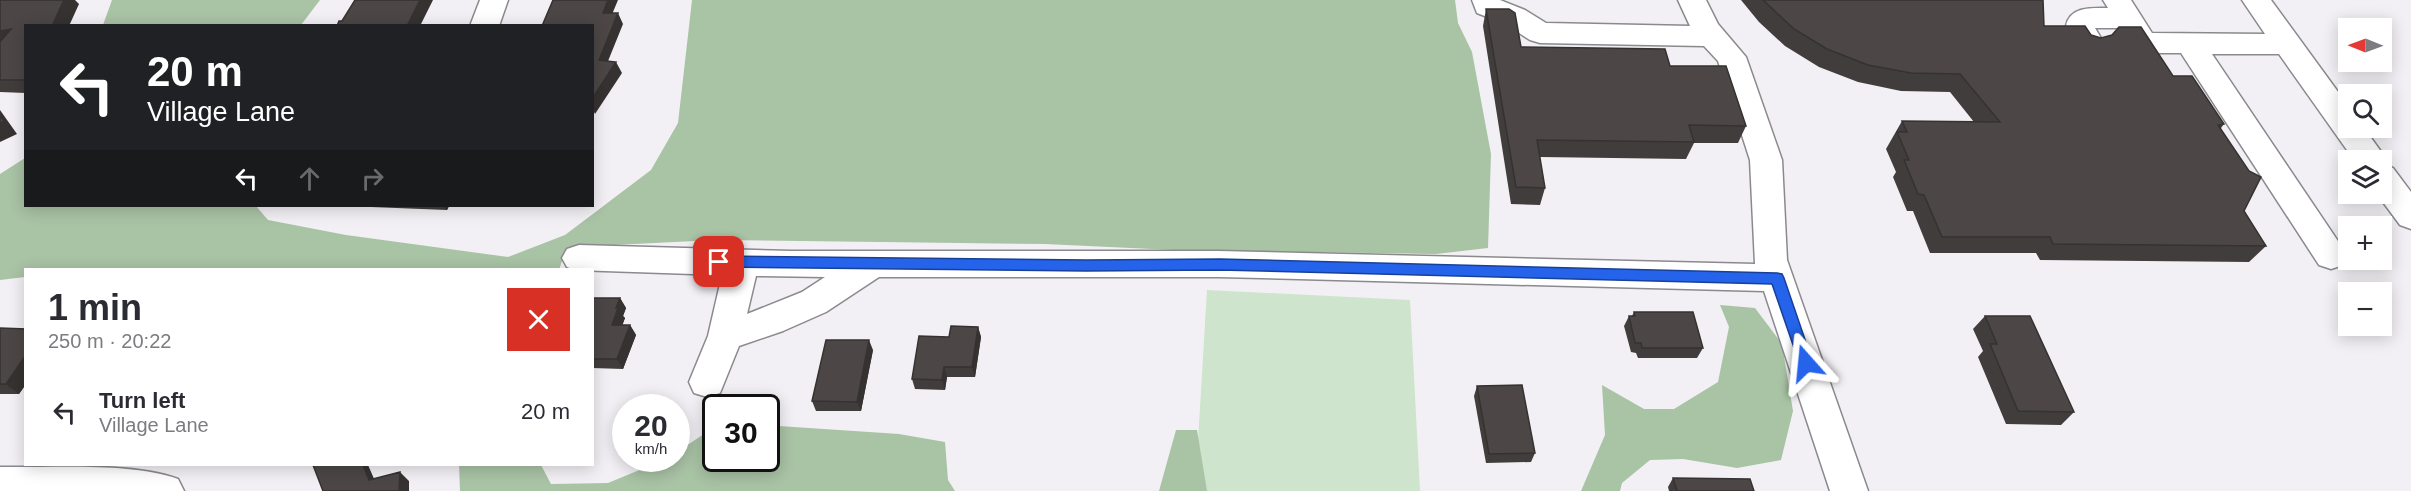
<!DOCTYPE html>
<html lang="en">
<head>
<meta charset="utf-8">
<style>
	:root { --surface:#fff; --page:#f7f7f7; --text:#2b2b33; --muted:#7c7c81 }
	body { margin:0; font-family:Arial,sans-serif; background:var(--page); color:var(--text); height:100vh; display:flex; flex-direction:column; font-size:22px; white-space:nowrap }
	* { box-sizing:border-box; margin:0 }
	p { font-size:20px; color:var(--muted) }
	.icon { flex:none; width:33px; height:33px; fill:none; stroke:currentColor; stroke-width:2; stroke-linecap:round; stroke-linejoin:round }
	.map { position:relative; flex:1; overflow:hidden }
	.panel { position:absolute; left:24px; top:268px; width:570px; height:198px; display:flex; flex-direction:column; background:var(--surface); border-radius:0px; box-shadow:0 3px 15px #0003 }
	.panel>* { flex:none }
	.guide { position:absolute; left:24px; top:24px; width:570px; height:183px; border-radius:0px; box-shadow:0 3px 15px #0003; background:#202124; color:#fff; overflow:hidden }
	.needle { width:39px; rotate:271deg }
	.fabs { position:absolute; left:2338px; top:18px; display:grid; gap:12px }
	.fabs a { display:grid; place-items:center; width:54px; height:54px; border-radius:0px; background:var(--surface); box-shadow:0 3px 15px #0003; font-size:30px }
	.speed { position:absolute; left:612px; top:394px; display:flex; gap:12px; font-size:30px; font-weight:700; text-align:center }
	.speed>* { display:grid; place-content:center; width:78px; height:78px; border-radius:50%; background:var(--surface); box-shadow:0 3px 15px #0003; line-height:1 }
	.speed small { font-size:15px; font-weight:400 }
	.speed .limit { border:3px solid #111; border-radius:9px; background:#fff; color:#111 }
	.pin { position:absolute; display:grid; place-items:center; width:51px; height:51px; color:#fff; margin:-26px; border-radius:12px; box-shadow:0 3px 9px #0006 }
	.me { position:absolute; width:66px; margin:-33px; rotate:342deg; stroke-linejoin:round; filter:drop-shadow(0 0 4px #0008) }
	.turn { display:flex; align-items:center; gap:21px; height:126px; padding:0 24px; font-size:27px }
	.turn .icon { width:78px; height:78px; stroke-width:2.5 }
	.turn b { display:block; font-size:42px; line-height:51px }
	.lanes { display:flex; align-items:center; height:57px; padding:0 24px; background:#0003; justify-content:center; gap:30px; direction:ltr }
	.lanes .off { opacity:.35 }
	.round { display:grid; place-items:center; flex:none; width:63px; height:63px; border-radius:0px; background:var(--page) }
	.summary { display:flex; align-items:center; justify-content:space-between; height:102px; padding:0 24px }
	h1 { font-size:36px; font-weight:700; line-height:45px }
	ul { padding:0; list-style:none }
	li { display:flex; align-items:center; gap:18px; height:84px; padding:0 24px }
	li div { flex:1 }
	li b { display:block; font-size:22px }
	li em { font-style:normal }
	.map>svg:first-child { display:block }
	.green { fill:#cfe4cc }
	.forest { fill:#a9c3a5 }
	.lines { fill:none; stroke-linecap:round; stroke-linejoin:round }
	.minor-casing { stroke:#8b898e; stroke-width:3 }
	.minor { fill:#fff; fill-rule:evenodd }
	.wall { fill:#413d3c }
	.shaded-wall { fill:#353231 }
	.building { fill:#4c4746; stroke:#353231; stroke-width:1.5 }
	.route { fill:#2563eb; stroke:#184099; stroke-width:1.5 }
</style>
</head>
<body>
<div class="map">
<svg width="2411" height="491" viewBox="0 0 2411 491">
	<rect width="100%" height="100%" fill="#f2f0f4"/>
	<path class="green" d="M1207,290L1410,300L1420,491H1195Z"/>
	<path class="forest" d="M112,0H320L301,25H103Z
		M692,0H1455L1458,23L1472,52L1491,154L1488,248L1436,254L1174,250L1045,244L715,240L594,246L564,255L559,270H26L25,277L0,280V174L25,158L26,206H256L268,220L346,235L508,257L565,235L651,170L678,123Z
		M1720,305L1755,308L1782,344L1793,411L1781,460L1737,468L1683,459L1650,460L1622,483L1620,491H1581L1605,435L1602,385L1644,409H1674L1718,382L1729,327Z
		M779,426L899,434L945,442L948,480L955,491H460L459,465H541L551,484L608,483L666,459H676L677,452L713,428H715L716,459H766L767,427Z
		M1176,430H1197L1207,491H1159Z"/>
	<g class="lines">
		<g class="minor-casing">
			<path id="minor" d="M480,0H508L499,26H470Z
				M1472,0H1500L1525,10L1546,23L1690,26L1678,0H1706L1718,24L1746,57L1782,160L1787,260L1868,491H1830L1764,291L1219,277H879L826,312L783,331L739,346L720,393L707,397L694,393L689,382L708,336L722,275L575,270L567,267L562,258L567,249L579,245L791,251H1219L1755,264L1750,160L1718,61L1704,46L1540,43L1530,40L1505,24L1477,13ZM756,276L825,277L802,292L747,314Z
				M2103,0H2131L2152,33L2265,34L2242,0H2271L2349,107V128H2364L2387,160L2384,165L2393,168L2411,192V229L2400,225L2377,194H2382V160H2354L2279,54H2212L2348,256L2343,265L2331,269L2319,265L2181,53H2144L2134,50L2120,28H2095L2104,43L2099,50L2089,53L2079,50L2066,26C2070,6 2092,8 2108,8Z
				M0,467C51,468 132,462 178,479L184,491H0Z"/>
		</g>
		<use href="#minor" class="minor"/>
	</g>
	<path class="wall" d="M0,0L79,4L26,26V93L0,92Z
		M1741,0H2043L2044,26L2091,35L2173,76L2224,124L2221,128L2244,211L2266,246L2249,262L2040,260L2036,253H1930L1913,211H1907L1893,177L1896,172L1886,149L1902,121L1974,122L1950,92L1901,91L1858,82L1819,67L1785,46L1759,22Z
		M1486,9L1521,47L1670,66L1746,126L1738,143H1694L1686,159L1540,157L1545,188L1540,205L1511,204L1483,26Z
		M370,206H449L447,210L371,207Z
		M592,298H620L626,308L623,316L625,318L622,325H630L636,335L623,369L592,368Z
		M1634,312L1703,348L1697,358H1638L1636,353L1631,352L1624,326L1629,316H1632Z
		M1985,316L2074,412L2061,425L2006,424L1978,357L1983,351L1973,329Z
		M978,327L981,337L975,377H947L945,390L915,389L912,379L949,337Z
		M0,328L26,329V384L19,394H0Z
		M873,350L861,411H816L812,401Z
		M1477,386L1535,453L1531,462L1486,463L1474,396Z
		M1673,478L1754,491H1669L1668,487Z"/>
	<path class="shaded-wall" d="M64,0H75L79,4L69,26H52Z
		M420,0H433L420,26H407Z
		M608,0H618L608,24L603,13Z
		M618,13L623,24L604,71L599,60Z
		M11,29L0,45V31Z
		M616,62L622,73L595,114L592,108V99Z
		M0,110L17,134L0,142Z
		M443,206H449L447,210Z
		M620,298L626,308L623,316L625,318L619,335L612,325Z
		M630,325L636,335L623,369L617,359Z
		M978,327L981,337L975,377L972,367Z
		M869,340L873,350L861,411L857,402Z
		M26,355V384L19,394L6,384Z
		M944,367L947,377L945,390L942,380Z
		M363,465H368L379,490L369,480Z
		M400,472L409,481V491H399Z"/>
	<path class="building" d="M0,0H64L52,26H26V80H0V42L11,29L0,31Z
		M355,0H420L407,26H337L339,21H342Z
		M553,0H608L603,13H618L599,60L616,62L592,99V26H542Z
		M1763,0H2043L2044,26H2085L2091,35L2101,38L2112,35L2119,27H2141L2173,76H2192L2224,124L2218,125L2249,171L2261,177L2244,211L2266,246L2053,244L2050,237H1942L1924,195L1918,194L1904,160H1909L1897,132H1907L1902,121L2000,122L1960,74L1911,73L1868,65L1827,49L1794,29Z
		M1486,9H1509L1515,13L1521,47L1665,49L1670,66H1726L1746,126L1689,125L1694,142L1537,140L1545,188L1516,187Z
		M0,116L4,121L0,123Z
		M592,298H620L616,308H618L612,325H630L617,359H592Z
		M1634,312H1693L1703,348H1642L1641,343H1635L1629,316H1635Z
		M1985,316H2030L2074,412L2018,411L1990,344H1997Z
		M951,326L978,327L972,367H944L942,380L912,379L919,336L949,337Z
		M0,328L26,329V355L6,384H0Z
		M826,340H869L857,402L812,401Z
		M1522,385L1535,453L1489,454L1477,386Z
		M313,465H363L369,480L400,472L399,491H323Z
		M1673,478L1750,479L1754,491H1677Z"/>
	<path class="route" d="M719,256L1086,260L1220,259L1777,273L1782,274L1784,278L1813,363L1811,368L1806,369L1801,368L1772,284L1220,270L1086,271L719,267L712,262Z"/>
</svg>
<div class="fabs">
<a><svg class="needle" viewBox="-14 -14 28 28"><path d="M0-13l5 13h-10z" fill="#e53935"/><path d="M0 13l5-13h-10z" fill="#7c7c81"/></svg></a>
<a><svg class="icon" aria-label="search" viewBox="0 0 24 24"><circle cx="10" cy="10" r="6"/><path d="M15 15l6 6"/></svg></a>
<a><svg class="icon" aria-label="layers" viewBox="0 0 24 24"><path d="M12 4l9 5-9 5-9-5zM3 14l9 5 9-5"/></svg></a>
<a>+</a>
<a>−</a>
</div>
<div class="speed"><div>20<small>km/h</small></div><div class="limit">30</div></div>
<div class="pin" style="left:719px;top:262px;background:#d93025"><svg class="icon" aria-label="arrive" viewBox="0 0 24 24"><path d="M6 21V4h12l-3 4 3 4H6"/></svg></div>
<svg class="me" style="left:1806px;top:363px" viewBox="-20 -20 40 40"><path d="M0-17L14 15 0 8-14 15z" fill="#2563eb" stroke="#fff" stroke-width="4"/></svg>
<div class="guide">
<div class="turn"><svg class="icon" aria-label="left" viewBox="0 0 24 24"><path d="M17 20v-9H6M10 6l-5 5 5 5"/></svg><div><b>20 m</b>Village Lane</div></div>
<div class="lanes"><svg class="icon" aria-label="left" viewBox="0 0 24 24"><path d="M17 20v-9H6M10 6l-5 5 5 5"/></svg><svg class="icon off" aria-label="ahead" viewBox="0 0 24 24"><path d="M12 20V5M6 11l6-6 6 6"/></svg><svg class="icon off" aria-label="right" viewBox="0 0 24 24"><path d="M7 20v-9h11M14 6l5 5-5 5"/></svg></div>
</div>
<section class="panel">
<div class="summary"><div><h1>1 min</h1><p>250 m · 20:22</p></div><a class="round" style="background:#d93025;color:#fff"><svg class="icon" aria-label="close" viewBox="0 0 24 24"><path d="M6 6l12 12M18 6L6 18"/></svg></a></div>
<ul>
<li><svg class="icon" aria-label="left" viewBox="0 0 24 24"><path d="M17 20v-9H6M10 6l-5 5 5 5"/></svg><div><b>Turn left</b><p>Village Lane</p></div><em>20 m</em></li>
</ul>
</section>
</div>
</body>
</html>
